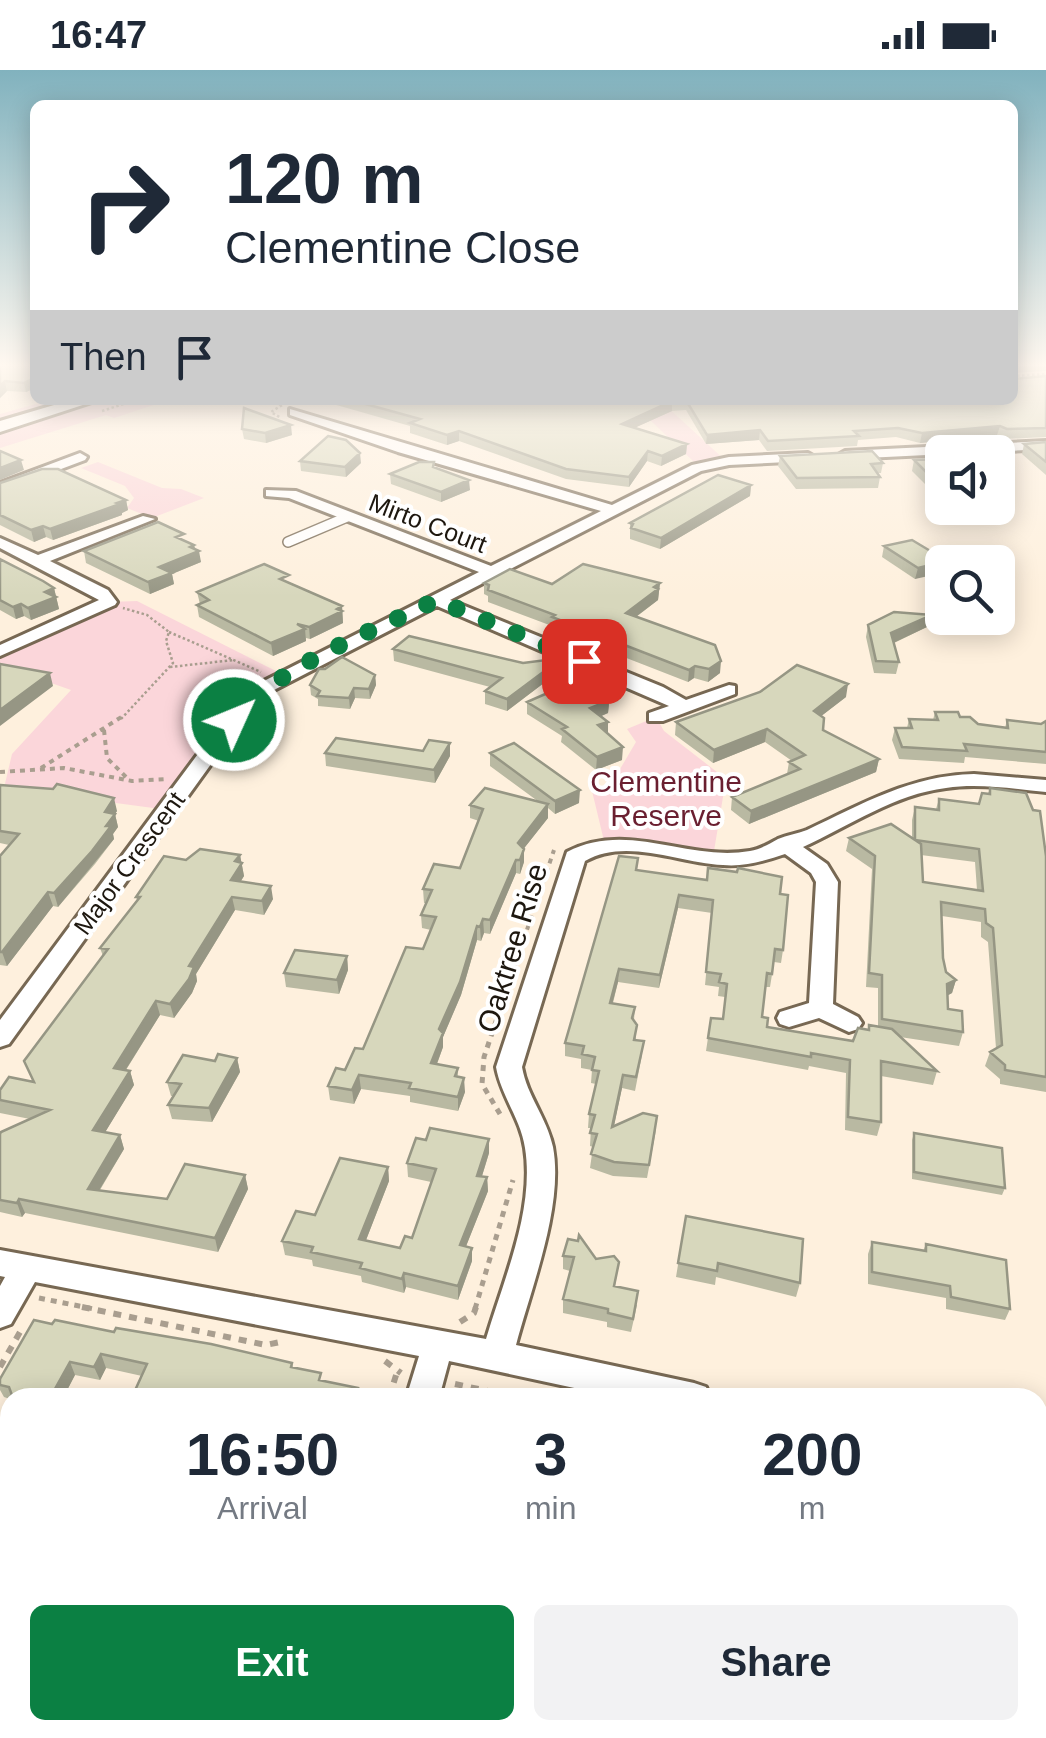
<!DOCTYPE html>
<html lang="en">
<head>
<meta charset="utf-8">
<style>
	:root { --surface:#fff; --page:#f2f2f3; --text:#1f2937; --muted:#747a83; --accent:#0b8043 }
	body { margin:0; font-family:Helvetica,sans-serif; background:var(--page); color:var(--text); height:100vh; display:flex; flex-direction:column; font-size:38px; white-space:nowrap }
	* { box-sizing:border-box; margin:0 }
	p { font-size:32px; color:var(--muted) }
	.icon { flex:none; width:55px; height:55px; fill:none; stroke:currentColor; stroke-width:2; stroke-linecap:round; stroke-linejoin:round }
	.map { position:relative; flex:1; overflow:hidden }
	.details { position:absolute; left:0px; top:1318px; width:1048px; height:352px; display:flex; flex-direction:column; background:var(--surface); border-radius:30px 30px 0 0; box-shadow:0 5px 25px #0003 }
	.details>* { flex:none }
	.guide { position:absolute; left:30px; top:30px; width:988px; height:305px; border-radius:15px; box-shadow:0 5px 25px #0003; background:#fff; color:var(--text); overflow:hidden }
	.tools { position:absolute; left:925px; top:365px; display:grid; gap:20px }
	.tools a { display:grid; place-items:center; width:90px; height:90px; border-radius:15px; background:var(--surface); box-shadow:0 5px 25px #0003; font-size:50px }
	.pin { position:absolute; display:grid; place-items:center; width:85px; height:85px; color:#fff; margin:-42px; border-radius:20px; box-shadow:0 5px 15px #0006 }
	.me { position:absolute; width:110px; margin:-55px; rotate:46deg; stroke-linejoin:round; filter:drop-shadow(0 0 8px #0008) }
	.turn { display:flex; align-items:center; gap:35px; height:210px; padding:0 30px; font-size:45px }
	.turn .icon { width:130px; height:130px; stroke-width:2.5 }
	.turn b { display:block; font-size:70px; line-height:85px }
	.then { display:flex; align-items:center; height:95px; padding:0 30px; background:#0003; gap:20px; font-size:38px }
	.eta { display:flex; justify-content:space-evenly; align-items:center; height:170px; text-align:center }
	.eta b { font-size:60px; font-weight:600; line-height:70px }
	.button { display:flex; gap:20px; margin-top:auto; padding:20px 30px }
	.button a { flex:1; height:115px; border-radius:15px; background:var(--accent); color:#fff; font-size:40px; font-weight:600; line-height:115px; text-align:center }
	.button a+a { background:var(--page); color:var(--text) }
	.status { display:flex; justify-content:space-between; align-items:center; height:70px; padding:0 50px; background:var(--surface); direction:ltr }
	.status svg { height:28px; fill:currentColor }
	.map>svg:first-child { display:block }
	.green { fill:#fbd6da }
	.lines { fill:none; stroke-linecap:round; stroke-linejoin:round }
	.service-far1-casing { stroke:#776853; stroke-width:9 }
	.service-casing { stroke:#776853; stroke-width:12 }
	.minor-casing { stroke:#776853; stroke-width:6 }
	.secondary-casing { stroke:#776853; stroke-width:6 }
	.path-far3 { stroke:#a99e8f; stroke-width:2.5; stroke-dasharray:2.5 2.5; stroke-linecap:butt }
	.path-far2 { stroke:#a99e8f; stroke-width:4; stroke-dasharray:5 5; stroke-linecap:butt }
	.path-far1 { stroke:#a99e8f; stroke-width:5; stroke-dasharray:6 6; stroke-linecap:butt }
	.path { stroke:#a99e8f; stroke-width:6; stroke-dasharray:8 8; stroke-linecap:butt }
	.service-far1 { stroke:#fff; stroke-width:6 }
	.service { stroke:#fff; stroke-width:9 }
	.minor { fill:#fff; fill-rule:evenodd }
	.secondary { fill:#fff; fill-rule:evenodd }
	.wall { fill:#b9b9a2; fill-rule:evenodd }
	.shaded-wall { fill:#969684 }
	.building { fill:#d7d7bc; stroke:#969684; stroke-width:2.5 }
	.route { stroke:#0b8043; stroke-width:18; stroke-dasharray:0 32.4 }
	.labels { text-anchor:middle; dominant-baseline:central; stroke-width:8; stroke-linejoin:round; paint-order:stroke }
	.far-street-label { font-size:25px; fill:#1d170f; stroke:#fff }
	.park-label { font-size:30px; fill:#6a1f30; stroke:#fff }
	.street-label { font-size:30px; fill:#1d170f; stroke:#fff }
</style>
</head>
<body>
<div class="status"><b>16:47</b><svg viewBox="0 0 49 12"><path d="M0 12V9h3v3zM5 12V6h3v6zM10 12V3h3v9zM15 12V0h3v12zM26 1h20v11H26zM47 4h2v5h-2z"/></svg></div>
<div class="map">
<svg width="1046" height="1668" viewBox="0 0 1046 1668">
	<rect width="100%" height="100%" fill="#fef0dd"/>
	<path class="green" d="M50,330H169L114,348L106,345L0,378V344Z
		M665,335L726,391L700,396L693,391L649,349Z
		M98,392L162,418L181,419L204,428L152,448L127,438L134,428L125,416L81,398Z
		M137,531L286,606L266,617L168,740L4,718L12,684L71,620L0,595V581L109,532Z
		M656,647L664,661L726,709L713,787L605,775L592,721L610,716L636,672L627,659Z"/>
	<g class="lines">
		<g class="service-far1-casing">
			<path id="service-far1" d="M341,449L349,446"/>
		</g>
		<g class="service-casing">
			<path id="service" d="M288,472L347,447"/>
		</g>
		<g class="minor-casing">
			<path id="minor" d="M290,339L612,435L692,395L729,387L808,383L815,387L808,391L729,395L701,401L450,530L663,617L686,630L729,615L735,616V624L663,651H649V643L669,636L437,536L272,621L232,665L9,974L0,977V950L218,657L260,613L479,502L289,428L266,426V420L296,421L491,496L601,441L398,382L290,345Z
				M1046,371V379L845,389L838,385L845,381Z
				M80,383L87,387L85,390L0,422V413Z
				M143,446L155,449L50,491L108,520L117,532L115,535L0,586V575L99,530L0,478V468L38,485Z
				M974,704L1046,710V722C1013,719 979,713 946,718C895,724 849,756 803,777L827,794L838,812L833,934L858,947L862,953L858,959L849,962L819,948L789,957L780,954L777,948L780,942L809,933L816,812L811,803L785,784C765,791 744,797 723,795C679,793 626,767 585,791L522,997C527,1026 547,1048 553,1077C564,1136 531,1218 516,1275L694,1313L706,1317L710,1328H621L449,1291L439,1328H406L419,1286L35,1212L11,1254L0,1258V1216L5,1207L0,1206V1180L486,1269C503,1211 535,1140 525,1078C521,1049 501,1026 496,997L567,782C628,750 687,792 750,781C761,779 769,774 778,769C787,765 797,764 807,760C862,734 912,705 974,704Z
				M1038,1381L1046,1383V1417L1038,1415Z
				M304,1660H344L341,1668H301Z"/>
		</g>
		<g class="secondary-casing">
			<path id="secondary" d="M71,330H98L0,362V351Z"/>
		</g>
		<path class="path-far3" d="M1012,306L1046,304
			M268,330L282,335L271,342L281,348
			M102,341L136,330
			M169,562L261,602
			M170,597L234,590
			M121,649L173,593L166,571L169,562L147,545L123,538"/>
		<path class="path-far2" d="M104,660L107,688L129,710
			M41,698L123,646
			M0,702L64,698L132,711L167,709
			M511,907L554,780"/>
		<path class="path-far1" d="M500,1044L482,1014L484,987L512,904
			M39,1228L94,1239
			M475,1239L513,1110"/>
		<path class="path" d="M82,1237L266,1275L280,1272
			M460,1252L474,1243L476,1237
			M385,1291L401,1303
			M0,1297L20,1262
			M455,1314L521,1328
			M389,1328L397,1302
			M1038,1435L1046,1437
			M283,1668L286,1660"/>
		<use href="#service-far1" class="service-far1"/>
		<use href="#service" class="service"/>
		<use href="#minor" class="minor"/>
		<use href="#secondary" class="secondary"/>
	</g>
	<path class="wall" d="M0,294H35V318L26,322L7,321L0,328Z
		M1012,294H1046V301L1012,303Z
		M1046,306V367L1004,369L997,365L920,373L896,367L858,370L857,376L767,381L759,370L706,374L686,340L672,341L634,358L687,374L686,384L661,396L647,391L629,417L566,409L459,371L447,375L410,363V356L333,334L332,330H1012Z
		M242,359L292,365L266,373L244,369Z
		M1046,372V405L1022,384L1024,374Z
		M780,386L883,393L881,403H878L880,407L878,418L796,419L778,396Z
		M942,389V417H928L912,401L914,390Z
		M300,391L361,393L346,407L301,401Z
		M434,398L470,420L441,432L391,414L390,404Z
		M0,413L126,430L128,440L122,443V445L53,470L46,467L34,472L0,455Z
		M751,415L750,426L660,479L630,469V453Z
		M186,471L194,475L201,492L172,504L174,514L150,524L86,493L84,481Z
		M884,476L947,492L915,509L882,487Z
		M0,489L54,518L59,539L31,550L24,546L16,549L0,540Z
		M290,513L342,536L343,553L310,569L306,568V571L273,586L199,547L197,535L200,534L197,522Z
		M484,513H660L658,530L636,547L720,603L708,612L694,608L688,612L552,559V556L488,532V526L484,524Z
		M932,545L929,556L894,573L899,592L896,604L874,603L866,567L868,555Z
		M393,579L523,593L561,600L507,641L485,634V621L490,617L394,591Z
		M375,605L376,615L370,629L355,628L350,639L318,636V629L311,625L310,615Z
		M611,615L608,643L601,646L608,652V663L622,690L596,700L561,672L562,666L527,644V632Z
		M846,627L821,646L823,660L879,689L876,702L749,754L731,740L732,727L787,704L789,692L792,691L765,672L713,693L675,665L676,652Z
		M935,642L960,647L978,654L1005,658L1007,650L1041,654L1046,651V694L965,687L964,693L899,689L892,670L895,658H907L909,649L933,650Z
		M325,683L450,686L435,713L326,696Z
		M490,683L579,733L555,744L548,738V748L524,778V792L520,804L516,803L490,864L484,863L481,871L477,870L461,925L443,967V977L437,994L458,998V1007L465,1022L458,1041L410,1032V1026L361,1019L354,1034L330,1030L328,1016L345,1000L363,979L423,879L431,860L422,858L421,845L426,833H424L423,819L460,798L479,751L470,748V735L539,732L490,696Z
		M0,715L117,741L115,744L118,757L113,764L114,769L95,794L58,837L53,836L7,896L0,895V786L9,775L0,773Z
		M990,718L1046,786V1022L1000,1014V1009L985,996L990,982L996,978L988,872L981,867V852L942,846L943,888L946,902L956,910L952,923L948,925V939L963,962L959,976L900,967L937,1001L933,1015L881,1006V1052L877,1066L845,1060L846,1003L809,996L808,1000L706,981L711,948L723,949L725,927L718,926L719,917L705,915L712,843L678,838L659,918L618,912L613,933L635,937L634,950L636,970L642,985L635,1021L622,1018L614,1056L656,1060L647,1108L613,1106L590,1098L593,1077L590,1076L591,1058H588L589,1044L596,1014L591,1013L592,1000L581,998V989L565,986V973L638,800L780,824L783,880L781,893L774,892L770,917H766L762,947L767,957L853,971L868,960L869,955L878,957V918L866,917L872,799L846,781L849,768H912V750L915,737L936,739L939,729L979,734L982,723L988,724ZM921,785L975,792L977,820L923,812Z
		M240,785L244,806L241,811L273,829L264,845L235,840L196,904L197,911L192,923L174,948L160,945L126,1000L130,1001L134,1015L105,1062L120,1065L124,1079L100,1120L167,1129L245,1105L248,1119L218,1182L25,1143L22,1147L0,1142V1064L30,1049L0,1043V1020L33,1012L24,991L103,886L100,878L137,830L136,827L186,790Z
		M347,886L348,900L339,924L286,917L284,903Z
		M237,988L240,1002L212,1052L172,1049L168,1035L174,1026H171L167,1012L215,991Z
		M914,1063L1005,1118L1002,1125L912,1109V1070Z
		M489,1069V1083L482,1106L487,1107L488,1121L466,1176L472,1191L458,1230L406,1217L404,1223L362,1212L361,1206L313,1196L312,1190L285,1185L282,1171L315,1145L388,1097L389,1111L366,1170L400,1178L412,1168L431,1112L408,1107L407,1093L426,1070Z
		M686,1146L800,1213L796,1227L716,1207L715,1215L676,1207Z
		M872,1172L923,1181L926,1174L1010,1239L1005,1250L946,1239V1228L868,1214V1184Z
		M563,1186L619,1192L615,1216L637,1235L631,1262L607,1257V1252L563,1243V1229L570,1201L563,1199Z
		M52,1254L114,1262L292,1293L293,1297L132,1327L142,1306L106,1298L100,1310L75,1305L63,1328L10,1329L4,1327L0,1320V1309Z"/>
	<path class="shaded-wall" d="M35,308V318L26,322L24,313Z
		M5,311L7,321L0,328V316Z
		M672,331V341L621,364L622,354Z
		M291,355L292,365L266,373L265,363Z
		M1000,356L997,365L920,373L922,363Z
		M760,360L759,370L706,374L707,365Z
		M459,361V371L447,375V365Z
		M687,374L686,384L661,396L662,386Z
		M648,381L647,391L629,417V407Z
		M360,383L361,393L346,407L345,397Z
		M21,390L24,400L0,410V398Z
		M469,410L470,420L441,432V422Z
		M751,415L750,426L660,479L661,468Z
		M126,430L128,440L122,443V445L53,470L50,459Z
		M43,456L46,467L34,472L31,460Z
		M194,475L195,482L199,481L201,492L172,504L174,514L150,524L148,512L159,497Z
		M947,491L942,492V503L915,509L918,498Z
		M660,513L658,530L625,555L626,543Z
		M54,518L59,539L31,550L28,538L45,522Z
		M21,534L24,546L16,549L13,537Z
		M342,536L343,553L310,569L309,557Z
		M932,545L929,556L889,575L891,563Z
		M305,559L306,571L273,586L271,573Z
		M562,588L561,600L507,641V629Z
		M721,591L720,603L708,612L709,599Z
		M695,596L694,608L688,612L689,600Z
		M50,603L53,616L0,656V640Z
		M375,605L376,615L370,629L369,619Z
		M848,614L846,627L811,654L814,641Z
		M611,615L608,643L590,651V638Z
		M354,618L355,628L350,639L349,628Z
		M608,652V664L598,655Z
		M767,659L765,672L713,693L714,680Z
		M450,673V686L435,713L434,700Z
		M623,677L622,690L596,700L597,687Z
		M879,689L876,702L749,754L751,741Z
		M580,720L579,733L555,744V731Z
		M114,728L117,741L115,744L118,757L113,764L114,769L58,837L54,823Z
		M548,734V748L518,786V773Z
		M524,779V792L520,804V790Z
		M240,785L244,806L233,823L231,810L235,791Z
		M516,790V803L490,864V850Z
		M271,816L273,829L264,845L262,831Z
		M48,822L53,836L7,896L2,882Z
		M679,825L678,838L659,918L660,905Z
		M232,827L235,840L196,904L197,911L192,923L174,948L170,934L189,896Z
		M483,849L484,863L481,871L480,857Z
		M477,856V870L461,925L443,967V977L432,1007L431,993L439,959Z
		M347,886L348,900L339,924L337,910Z
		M619,899L618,912L609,946L610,933Z
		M956,910L952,923L943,928L947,914Z
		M156,931L160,945L118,1012L114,998Z
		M237,988L240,1002L212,1052L209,1038Z
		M130,1001L134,1015L98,1074L93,1060Z
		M359,1005L361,1019L354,1034L352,1020Z
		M623,1005L622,1018L611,1070L612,1057Z
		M464,1008L465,1022L458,1041V1027Z
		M120,1065L124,1079L92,1132L88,1119Z
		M489,1069V1083L478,1119L477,1106Z
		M388,1097L389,1111L361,1183L359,1169Z
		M245,1105L248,1119L218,1182L215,1168Z
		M487,1107L488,1121L461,1189L460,1175Z
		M19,1129L25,1143L22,1147L17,1133Z
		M472,1178V1191L458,1230V1216Z
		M404,1203L406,1217L404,1223L402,1209Z
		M101,1284L106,1298L100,1310L94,1297Z
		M70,1292L75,1305L63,1328H52L51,1326Z
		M7,1571L10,1575V1593L0,1613V1585Z
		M240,1660H245L247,1665L246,1668H238Z"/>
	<path class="building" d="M0,294H35V308L24,313L5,311L0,316Z
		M1046,306V358L1007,359L1000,356L922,363L898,358L854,361L859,366L768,371L760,360L707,365L686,330L672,331L622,354L687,374L662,386L648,381L629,407L566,399L459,361L447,365L410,353L420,349L351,330H1012V309Z
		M244,338L291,355L265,363L242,359Z
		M328,366L346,370L360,383L345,397L300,391Z
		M1046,372V392L1024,374Z
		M0,381L21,390L0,398Z
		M872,381L883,393L871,394L880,407L797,408L780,386Z
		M942,389V407L930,406L914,390Z
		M419,392H434L433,397L469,410L441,422L390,404Z
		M42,399H58L126,430L117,433L120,434L50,459L43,456L31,460L0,445V413Z
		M718,405L751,415L661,468L631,458L633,454L630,453Z
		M158,452L184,464L176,467L194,475L190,477L199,481L159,497L172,503L148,512L84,481Z
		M912,470L947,491L918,498L884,476Z
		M0,489L43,511L54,518L45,522L56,527L28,538L21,534L13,537L0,530Z
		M264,494L289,505L280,509L342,536L337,539L342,541L309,557L297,554L305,559L271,573L197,535L209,530L197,522Z
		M583,494L660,513L654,517L658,519L626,543L715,575L721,591L709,599L695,596L689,600L552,547L555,545L488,520L489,515L484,513L510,499L552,514Z
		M894,542L932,545L891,563L899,592L876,591L868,555Z
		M409,566L523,593L562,588L507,629L485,621L502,608L393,579Z
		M342,587L375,605L369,619L354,618L349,628L317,626L320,621L310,615L319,599H325Z
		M0,594L50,603L0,640Z
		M797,595L848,614L814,641L824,648L823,660L879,689L751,741L732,727L800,699L789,692L805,685L767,659L714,680L676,652L760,622Z
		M591,604L611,615L608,631L590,638L608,652L598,655L623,677L597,687L562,659L567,657L527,632Z
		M935,642H958L960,647H970L978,654L1008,658L1007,650L1041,654L1046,651V682L964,674L967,681L902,677L895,658H912L909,649L938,650Z
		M336,668L423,681L429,670L450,673L434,700L325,683Z
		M514,673L580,720L555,731L490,683Z
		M57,714L114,728L105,742L115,744L106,756H111L92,781L54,823L48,822L2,882H0V786L19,764L0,761V715L53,719Z
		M485,718L548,734L518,773L524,779L520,790H516L490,850L483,849L480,857L477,856L460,912L439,959L443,963L431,993L458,998L455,1006L464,1008L458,1027L409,1018L411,1013L359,1005L352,1020L328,1016L336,998L345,1000L355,978L363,979L406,877L423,879L436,847L421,845L432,820L423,819L434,794L460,798L483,739L470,735Z
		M990,718L1026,723L1033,740L1040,741L1046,786V1007L1005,1000V995L990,982L1002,975L993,858L986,853L985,839L941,832L943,888L946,902L956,910L947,914L948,939L962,941L963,962L882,949V905L869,903L875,786L849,768L891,754L921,774L923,812L983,821L979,779L915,770V737L939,740V729L979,734L982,723L990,724Z
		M200,779L240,785L235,791L242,793L231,810L271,816L262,831L232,827L189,896L194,897L189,909L170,934L156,931L114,998L130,1001L93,1060L120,1065L88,1119L167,1129L185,1094L245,1105L215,1168L19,1129L17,1133L0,1130V1064L1,1062L50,1040L0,1030V1020L9,1007L34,1012L24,991L108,879L100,878L140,827H136L164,786L186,790Z
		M619,786L638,788L636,800L707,810L708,798L737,802L738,798L782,807L780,824L788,825L783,880L775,879L772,904L767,903L762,947L768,948L767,957L853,971L858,958L869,960V955L892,959L937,1001L881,991V1052L848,1047L850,990L811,983V987L708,968L711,948L723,949L727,914L719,912L721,904L706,902L713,830L679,825L660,905L619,899L610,933L635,937L632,948L637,955L634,970L644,971L636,1007L623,1005L612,1057L643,1043L657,1046L649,1095L614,1092L591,1084L597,1064L590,1063L595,1045L589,1044L599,1001L592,1000L595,987L582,984L584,976L565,973Z
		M295,880L347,886L337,910L284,903Z
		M218,984L237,988L209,1038L168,1035L181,1014L167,1012L183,985L215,991Z
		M430,1058L489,1069L477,1106L487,1107L460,1175L472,1178L458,1216L404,1203L402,1209L360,1198L362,1193L311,1182L313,1177L282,1171L296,1141L315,1145L340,1088L388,1097L359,1169L400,1178L405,1166L412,1168L436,1099L407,1093L416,1068L426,1070Z
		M914,1063L1002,1078L1005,1118L914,1102Z
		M686,1146L803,1169L800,1213L718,1193L717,1201L678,1193Z
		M579,1165L596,1189L614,1186L619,1192L614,1216L638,1221L633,1249L608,1243V1239L563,1229L574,1187L563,1186L568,1169L578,1171Z
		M872,1172L926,1181V1174L1006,1190L1010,1239L951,1227L950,1216L872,1202Z
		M34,1250L52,1254L55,1250L114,1262L116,1258L211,1274L292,1293L291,1297L321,1303L319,1310L358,1318L355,1328H114L116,1323L132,1327L147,1294L101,1284L94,1297L70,1292L51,1326L40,1323L32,1328H13L9,1317L0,1315V1309Z
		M0,1569L7,1571L0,1585Z
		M89,1660H240L238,1668H85Z
		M689,1660H876L898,1668H687Z"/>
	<linearGradient id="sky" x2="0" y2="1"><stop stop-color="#81b2be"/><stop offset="0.56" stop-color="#fff8f0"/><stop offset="1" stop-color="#fff8f0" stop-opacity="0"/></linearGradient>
	<rect width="1046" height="527" fill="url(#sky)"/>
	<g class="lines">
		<path class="route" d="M234,650C276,596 375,561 436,530L584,591"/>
	</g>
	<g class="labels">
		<g class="far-street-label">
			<text transform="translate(428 453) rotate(21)">Mirto Court</text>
			<text transform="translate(129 793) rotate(-54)">Major Crescent</text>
		</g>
		<g class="park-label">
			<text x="666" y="711">Clementine<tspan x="666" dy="34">Reserve</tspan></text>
		</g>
		<g class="street-label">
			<text transform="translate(512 878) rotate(-73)">Oaktree Rise</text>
		</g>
	</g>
</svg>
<div class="tools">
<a><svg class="icon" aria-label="sound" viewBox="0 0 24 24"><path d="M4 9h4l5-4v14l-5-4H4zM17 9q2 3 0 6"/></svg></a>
<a><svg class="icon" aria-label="search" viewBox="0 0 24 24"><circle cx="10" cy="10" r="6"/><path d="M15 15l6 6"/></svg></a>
</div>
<div class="pin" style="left:584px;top:591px;background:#d93025"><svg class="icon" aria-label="arrive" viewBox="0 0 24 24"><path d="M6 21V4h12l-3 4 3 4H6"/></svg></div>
<svg class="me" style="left:234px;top:650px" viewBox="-20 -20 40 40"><circle r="17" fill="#0b8043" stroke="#fff" stroke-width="3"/><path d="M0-11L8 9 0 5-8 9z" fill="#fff"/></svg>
<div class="guide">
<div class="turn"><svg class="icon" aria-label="right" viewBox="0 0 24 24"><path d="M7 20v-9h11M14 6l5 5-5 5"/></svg><div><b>120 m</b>Clementine Close</div></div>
<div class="then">Then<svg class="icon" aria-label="arrive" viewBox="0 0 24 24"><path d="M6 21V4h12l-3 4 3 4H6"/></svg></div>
</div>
<section class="details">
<div class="eta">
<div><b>16:50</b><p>Arrival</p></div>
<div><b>3</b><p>min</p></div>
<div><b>200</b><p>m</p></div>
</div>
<div class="button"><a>Exit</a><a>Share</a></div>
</section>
</div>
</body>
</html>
